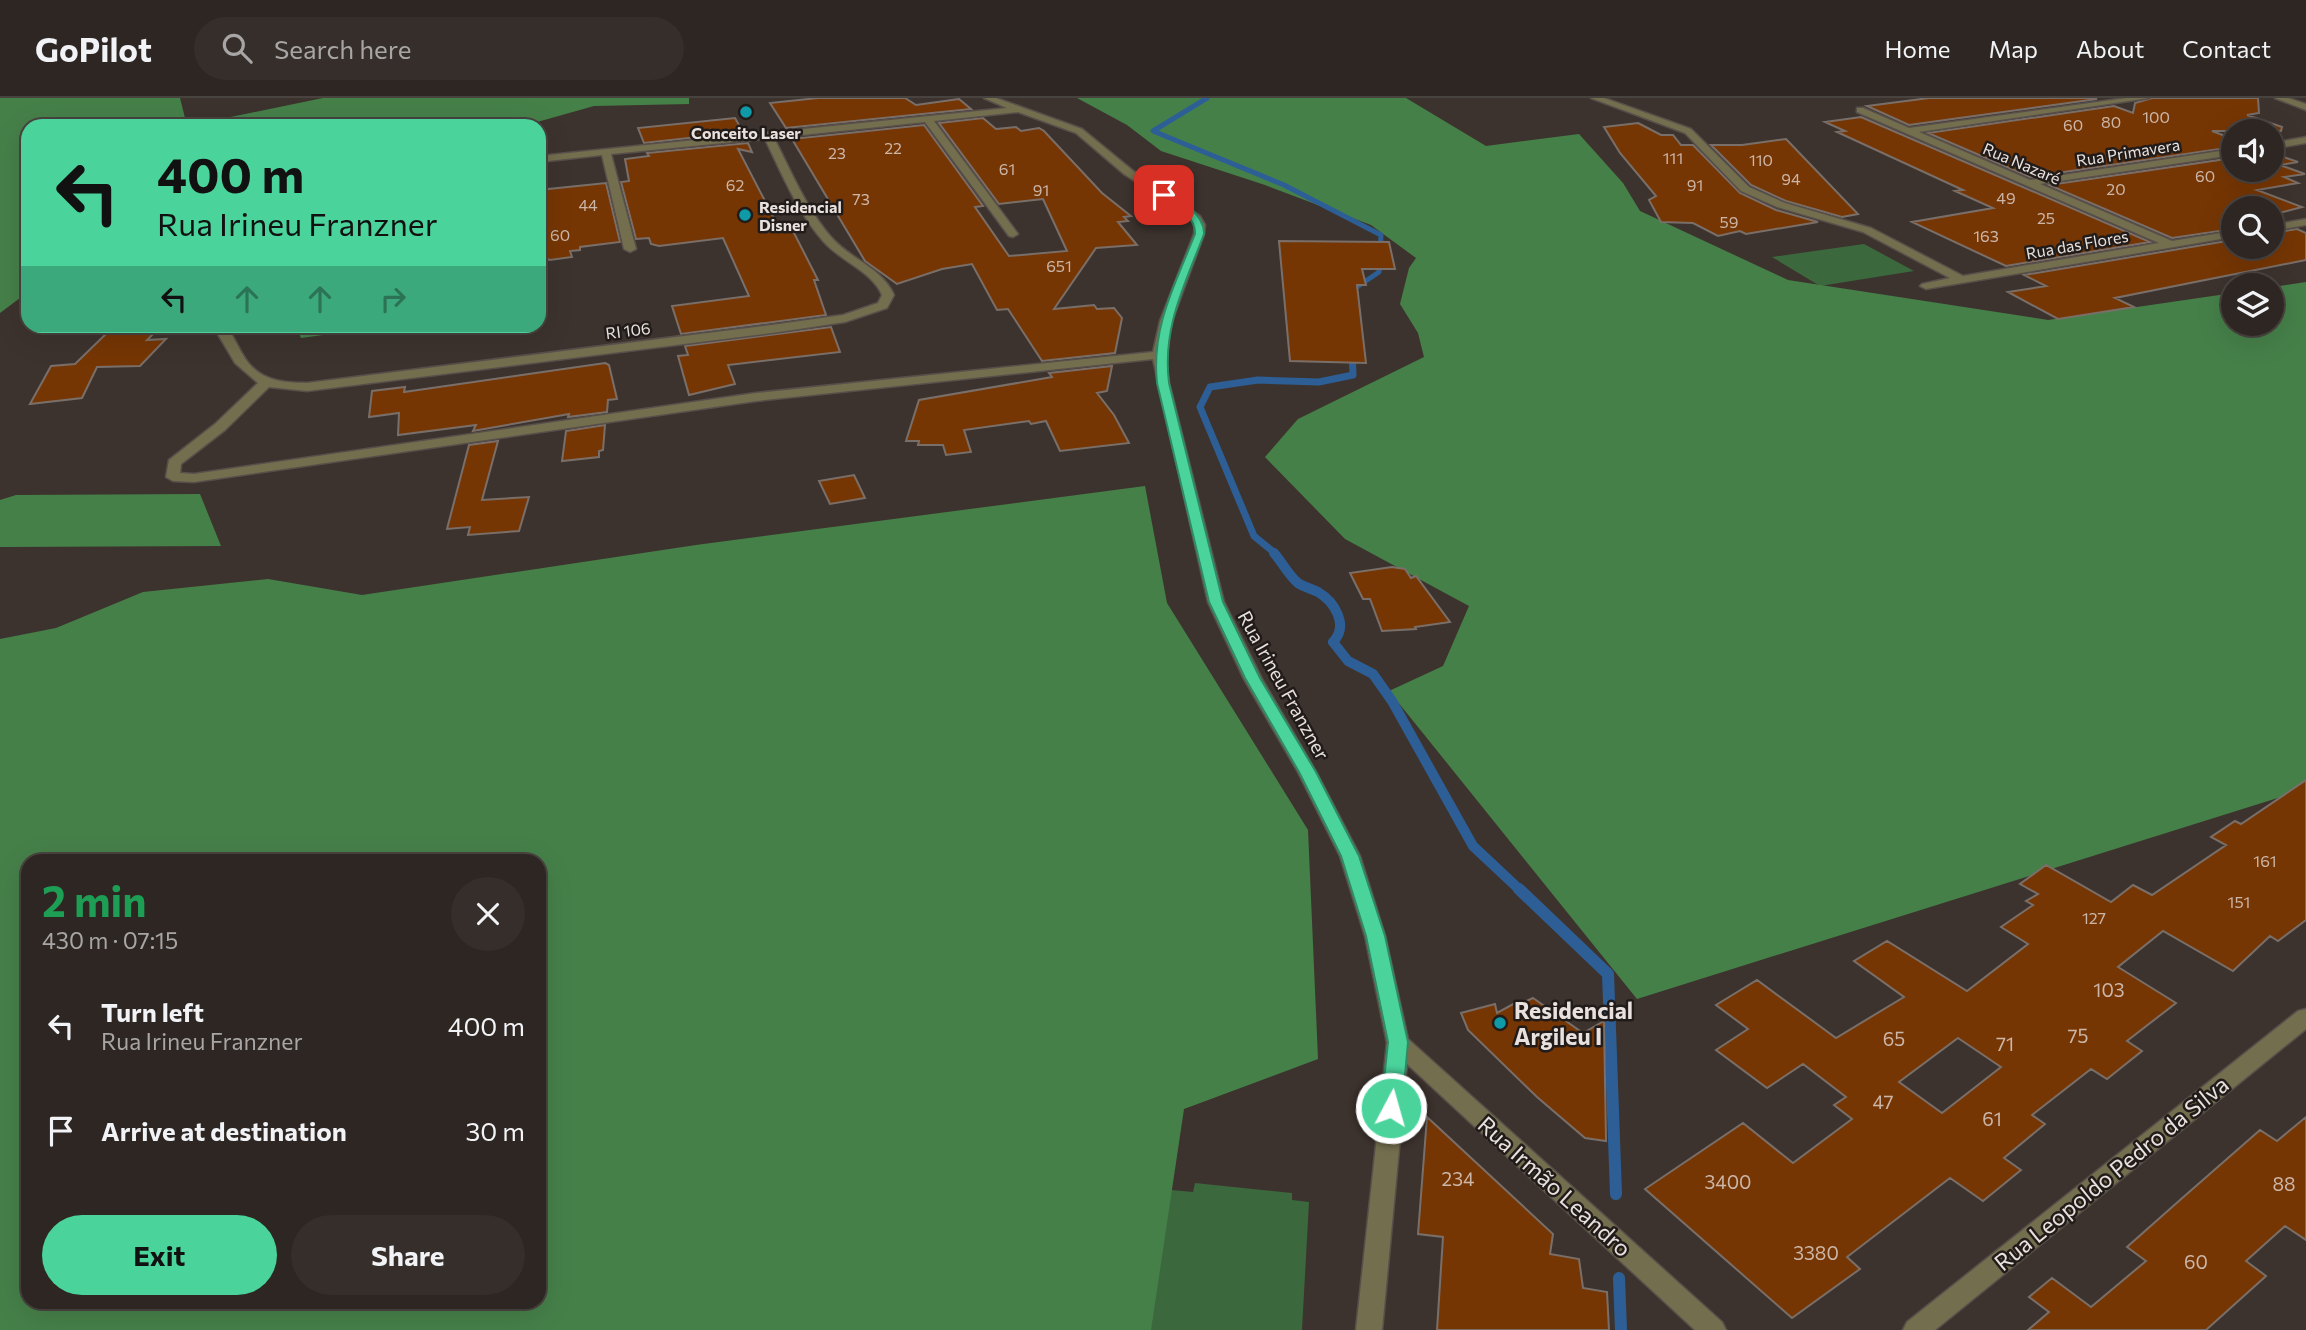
<!DOCTYPE html>
<html lang="en">
<head>
<meta charset="utf-8">
<style>
	:root { --surface:#2e2622; --page:#362e2a; --text:#f1f3f6; --muted:#a7a5a5; --line:#494340; --accent:#4ad49c }
	body { margin:0; font-family:Commissioner,sans-serif; background:var(--page); color:var(--text); height:100vh; display:flex; flex-direction:column; font-size:26px; white-space:nowrap }
	* { box-sizing:border-box; margin:0 }
	p { font-size:23px; color:var(--muted) }
	.icon { flex:none; width:38px; height:38px; fill:none; stroke:currentColor; stroke-width:2; stroke-linecap:round; stroke-linejoin:round }
	.map { position:relative; flex:1; overflow:hidden }
	.side { position:absolute; left:21px; top:756px; width:525px; height:455px; display:flex; flex-direction:column; background:var(--surface); border-radius:21px; box-shadow:0 7px 28px #0002,0 0 0 2px var(--line) }
	.side>* { flex:none }
	.top-card { position:absolute; left:21px; top:21px; width:525px; height:214px; border-radius:21px; box-shadow:0 7px 28px #0002,0 0 0 2px var(--line); background:#4ad49c; color:#111; overflow:hidden }
	.buttons { position:absolute; left:2221px; top:21px; display:grid; gap:14px }
	.buttons a { display:grid; place-items:center; width:63px; height:63px; border-radius:50%; background:var(--surface); box-shadow:0 7px 28px #0002,0 0 0 2px var(--line); font-size:35px }
	.pin { position:absolute; display:grid; place-items:center; width:60px; height:60px; color:#fff; margin:-30px; border-radius:14px; box-shadow:0 4px 10px #0006 }
	.me { position:absolute; width:77px; margin:-38px; rotate:6deg; stroke-linejoin:round; filter:drop-shadow(0 0 5px #0008) }
	.turn { display:flex; align-items:center; gap:24px; height:147px; padding:0 21px; font-size:32px }
	.turn .icon { width:91px; height:91px; stroke-width:2.5 }
	.turn b { display:block; font-size:49px; line-height:60px }
	.lanes { display:flex; align-items:center; height:66px; padding:0 21px; background:#0003; justify-content:center; gap:35px; direction:ltr }
	.lanes .off { opacity:.35 }
	.round { display:grid; place-items:center; flex:none; width:74px; height:74px; border-radius:37px; background:var(--page) }
	.head { display:flex; align-items:center; justify-content:space-between; height:119px; padding:0 21px }
	h1 { font-size:42px; font-weight:700; line-height:52px; color:#1e9e55 }
	.primary-button { display:flex; gap:14px; margin-top:auto; padding:14px 21px }
	.primary-button a { flex:1; height:80px; border-radius:42px; background:var(--accent); color:#111; font-size:28px; font-weight:700; line-height:80px; text-align:center }
	.primary-button a+a { background:var(--page); color:var(--text) }
	ul { padding:0; list-style:none }
	li { display:flex; align-items:center; gap:21px; height:105px; padding:0 21px }
	li div { flex:1 }
	li b { display:block; font-size:26px }
	li em { font-style:normal }
	header { display:flex; align-items:center; gap:42px; box-sizing:border-box; height:98px; padding:0 35px; background:var(--surface); border-bottom:2px solid var(--line) }
	header strong { font-size:33px }
	nav { display:flex; gap:38px; margin-inline-start:auto; font-size:24px }
	.search { width:490px; height:63px; background:var(--page); display:flex; align-items:center; gap:18px; box-sizing:border-box; padding:0 24px; border-radius:38px; color:var(--muted); font-size:26px }
	.map>svg:first-child { display:block }
	.green { fill:#3b683d }
	.forest { fill:#468049; fill-rule:evenodd }
	.lines { fill:none; stroke-linecap:round; stroke-linejoin:round }
	.stream-far3 { stroke:#2d5f96; stroke-width:5 }
	.stream-far2 { stroke:#2d5f96; stroke-width:7 }
	.stream-far1 { stroke:#2d5f96; stroke-width:10 }
	.stream { stroke:#2d5f96; stroke-width:12 }
	.building { fill:#763604; stroke:#7a6f68; stroke-width:2; fill-rule:evenodd }
	.minor-casing { stroke:#584f4a; stroke-width:3 }
	.minor { fill:#736e4e; fill-rule:evenodd }
	.route { fill:#4ad49c; stroke:#308a65; stroke-width:2 }
	.culture-dot { fill:#0f9aa8; stroke:#211c1a; stroke-width:2.5 }
	.labels { text-anchor:middle; dominant-baseline:central; stroke-width:5; stroke-linejoin:round; paint-order:stroke }
	.number-label { font-size:16px; fill:#ccb6a8 }
	.far-poi-label { font-size:16px; font-weight:bold; fill:#e8e1de; stroke:#211c1a }
	.far-street-label { font-size:16px; fill:#e8e1de; stroke:#211c1a }
	.street-label { font-size:19px; fill:#e8e1de; stroke:#211c1a }
	.near-number-label { font-size:19px; fill:#ccb6a8 }
	.near-poi-label { font-size:23px; font-weight:bold; fill:#e8e1de; stroke:#211c1a; text-anchor:start }
	.near-street-label { font-size:23px; fill:#e8e1de; stroke:#211c1a }
</style>
</head>
<body>
<header>
<strong>GoPilot</strong>
<div class="search"><svg class="icon" aria-label="search" viewBox="0 0 24 24"><circle cx="10" cy="10" r="6"/><path d="M15 15l6 6"/></svg>Search here</div>
<nav><a>Home</a><a>Map</a><a>About</a><a>Contact</a></nav>
</header>
<div class="map">
<svg width="2306" height="1232" viewBox="0 0 2306 1232">
	<rect width="100%" height="100%" fill="#3d332e"/>
	<path class="green" d="M1864,146L1914,173L1820,188L1772,159Z
		M1195,1085L1292,1095V1102L1309,1104L1302,1232H1123L1149,1090L1193,1094Z"/>
	<path class="forest" d="M0,0H180L187,28L323,0H689V6L594,8L523,28H28V194L0,215Z
		M1077,0H1406L1486,48L1579,36L1623,85L1640,113L1788,182L2048,222L2233,195V226H2272V189L2306,184V691L1637,901L1389,593L1443,568L1469,508L1345,441L1265,359L1298,321L1424,259L1418,235L1400,206L1409,170L1416,160L1371,127L1265,87L1161,53L1127,27Z
		M296,228H389L301,240Z
		M1145,388L1167,505L1308,732L1318,961L1184,1011L1151,1232H0V541L56,530L143,494L268,481L362,497L696,447ZM539,763V1204H28V763Z
		M200,396L221,448L0,449V402L16,397Z"/>
	<g class="lines">
		<path class="stream-far3" d="M1207,0L1153,33L1284,87L1381,137L1379,174L1348,195"/>
		<path class="stream-far2" d="M1276,456L1254,438L1200,309L1210,289L1258,282L1319,284L1353,277L1352,251"/>
		<path class="stream-far1" d="M1274,455C1282,464 1289,478 1298,485C1304,489 1312,491 1318,494C1335,504 1349,528 1333,544L1348,563L1373,576L1392,603L1473,748L1521,793"/>
		<path class="stream" d="M1519,791L1608,876L1616,1096
			M1619,1180L1621,1232"/>
	</g>
	<path class="building" d="M818,0H905L916,7L959,1L971,11L786,30L770,5Z
		M1929,0H2093L2097,1L1909,27L1867,8Z
		M2152,0H2258L2259,15L2247,17L2282,29L2281,33H2212L2233,41V49L2030,79L1928,35L2114,8L2133,15L2135,5Z
		M1861,19L2150,144L2006,168L1912,124L1993,110L1955,93L1963,92L1837,34L1845,33L1825,24Z
		M735,20L743,34L644,45L638,30Z
		M983,20L996,31L1016,29L1021,33L1039,30L1044,33L1102,95L1131,118L1124,119L1128,123L1118,124L1137,147L1096,150L1054,211L1094,207L1097,211L1114,210L1122,220L1115,255L1042,263L1008,211L997,212L972,166L942,171L897,186L865,163L792,41L924,27L983,108L975,109L1009,158L1067,153L1043,101L999,106L939,25Z
		M1638,25L1661,37H1673L1681,47H1693L1740,95L1776,112L1818,124L1746,136L1740,133L1718,138L1693,125L1661,124L1649,102L1656,98L1620,55L1604,29Z
		M1786,41L1858,116L1842,119L1786,103L1751,87L1711,47H1742Z
		M748,45L752,54L738,51L778,128L783,132L792,131L818,182H814L826,217L681,236L672,208L749,198L723,140L659,148L651,146L649,140L636,141L621,84L629,83L625,61L649,58L647,55Z
		M2272,55L2298,64L2280,67L2305,76L2284,79L2298,85L2257,92L2302,109L2272,117V110H2233V131L2172,140L2049,87L2233,60V72H2272Z
		M606,85L620,144L580,149V152L570,153L572,159L550,162L539,158V92Z
		M2297,131L2306,135V162L2115,200L2134,209L2058,221L2008,194L2046,188L2024,177L2233,142V149H2272V135Z
		M1279,143L1389,144L1395,171H1362L1366,187H1357L1366,265L1290,263Z
		M831,229L840,254L728,267L735,286L689,297L678,258L688,257L685,248Z
		M159,230L147,242L166,241L140,268L97,269L82,300L30,306L51,268L75,266L111,231Z
		M605,265L609,267L617,301L608,302L607,314L568,319L569,316L473,333L476,327L398,337L399,315L369,319L372,293L405,289L404,294Z
		M1112,268L1107,293L1097,295L1114,317L1129,345L1060,353L1046,323L1031,326L1029,323L964,332L971,354L946,357L943,347H918L919,343H906L919,302L1052,279L1049,275Z
		M605,327L603,352L599,353V359L562,363L566,333Z
		M498,343L482,402L529,399L519,433L468,437L470,429L447,431L469,347Z
		M854,377L865,400L830,406L819,383Z
		M1392,469L1405,471L1411,480L1416,478L1450,524L1415,529L1416,531L1382,533L1370,501H1363L1350,475Z
		M2306,682V822L2278,843L2270,838L2233,873L2163,833L2118,869L2176,905L2127,943L2142,953L2107,981L2091,971L2032,1017L2045,1026L2004,1060L2021,1072L1983,1103L1950,1080L1847,1159L1860,1171L1792,1220L1645,1091L1743,1025L1793,1065L1852,1021L1834,1007L1846,999L1803,966L1767,990L1716,952L1748,931L1716,907L1757,882L1836,940L1904,899L1854,863L1887,843L1967,893L2028,846L2001,829L2033,807L2026,803L2038,796L2020,786L2046,767L2111,804L2133,787L2152,797L2226,747L2211,739L2235,723L2241,726ZM1958,940L2001,969L1942,1015L1899,984Z
		M1533,900L1583,935L1604,923L1606,1043L1585,1040L1537,999L1468,932L1461,915L1495,906L1497,915L1517,904L1520,906Z
		M1427,1019L1553,1136L1550,1156L1579,1161L1583,1190L1607,1194L1609,1232H1437L1443,1139L1418,1136Z
		M2306,1019V1142L2285,1128L2246,1163L2266,1178L2206,1232H2028L2049,1214L2029,1199L2052,1180L2091,1209L2146,1163L2127,1149L2180,1102L2260,1032L2277,1043Z"/>
	<g class="lines">
		<g class="minor-casing">
			<path id="minor" d="M984,0H996L1082,31L1132,72L1200,118L1205,127L1204,136L1172,223L1165,257L1169,285L1224,504L1262,581L1316,674L1360,758L1385,838L1408,941L1722,1224L1726,1232H1695L1407,966L1382,1232H1356L1387,945L1365,838L1340,758L1298,674L1244,581L1208,504L1153,261L756,303L194,384L173,383L166,379L169,362L215,326L258,285L235,265L213,228H226C233,237 237,247 243,257C257,282 281,285 307,285L779,226L843,217L878,205L882,197C872,173 840,163 823,143C797,113 782,76 765,41L611,56L636,151L630,154L624,151L602,57L539,64V58L1007,10ZM1018,14L1076,35L1124,76L1191,120L1195,127L1194,136L1160,223L1153,254L756,295L194,376L180,375L181,366L225,332L269,289L307,293L779,234L845,224L887,210L894,197C882,170 850,161 831,139C806,110 791,73 774,40L925,24L1009,138L1013,139L1018,136L934,23Z
				M1591,0H1604L1691,31L1749,89L1785,105L1871,130L1963,178L2159,145L1857,14V10H1863L1909,30L2126,0H2149L1919,34L2030,82L2233,51V57L2040,86L2172,143L2233,133V139L1926,191L1920,188L1922,186L1950,180L1863,134L1777,109L1741,93L1685,35Z
				M2275,0H2288L2306,6V12Z
				M2306,39V45L2272,51V45Z
				M2306,121V127L2272,133V127Z
				M2306,911V931L1935,1232H1903L1907,1224L2298,913Z"/>
		</g>
		<use href="#minor" class="minor"/>
	</g>
	<path class="route" d="M1161,95C1178,95 1205,118 1204,136C1185,187 1162,229 1169,285L1223,504L1260,580L1316,674L1359,758L1385,838L1408,944L1402,1010L1399,1015H1384L1381,1010L1388,944L1366,838L1341,758L1299,674L1245,580L1209,504L1157,285C1151,229 1175,187 1195,136C1196,117 1175,109 1161,99Z"/>
	<g class="culture-dot">
		<circle cx="746" cy="14" r="7"/>
		<circle cx="745" cy="117" r="7"/>
		<circle cx="1500" cy="925" r="7"/>
	</g>
	<g class="labels">
		<g class="number-label">
			<text x="2156" y="18">100</text>
			<text x="2111" y="23">80</text>
			<text x="2073" y="26">60</text>
			<text x="893" y="49">22</text>
			<text x="837" y="54">23</text>
			<text x="1673" y="59">111</text>
			<text x="1761" y="61">110</text>
			<text x="1007" y="70">61</text>
			<text x="2205" y="77">60</text>
			<text x="1791" y="80">94</text>
			<text x="735" y="86">62</text>
			<text x="1695" y="86">91</text>
			<text x="2116" y="90">20</text>
			<text x="1041" y="91">91</text>
			<text x="2006" y="99">49</text>
			<text x="861" y="100">73</text>
			<text x="588" y="106">44</text>
			<text x="2046" y="119">25</text>
			<text x="1729" y="123">59</text>
			<text x="560" y="136">60</text>
			<text x="1986" y="137">163</text>
			<text x="1059" y="167">651</text>
			<text x="2265" y="762">161</text>
			<text x="2239" y="803">151</text>
			<text x="2094" y="819">127</text>
		</g>
		<g class="far-poi-label">
			<text x="746" y="34">Conceito Laser</text>
			<text x="759" y="108" text-anchor="start">Residencial<tspan x="759" dy="18">Disner</tspan></text>
		</g>
		<g class="far-street-label">
			<text transform="translate(2128 54) rotate(-9)">Rua Primavera</text>
			<text transform="translate(2022 65) rotate(23)">Rua Nazaré</text>
			<text transform="translate(2077 146) rotate(-10)">Rua das Flores</text>
			<text transform="translate(628 232) rotate(-7)">RI 106</text>
		</g>
		<g class="street-label">
			<text transform="translate(1284 587) rotate(61)">Rua Irineu Franzner</text>
		</g>
		<g class="near-number-label">
			<text x="2109" y="891">103</text>
			<text x="2078" y="937">75</text>
			<text x="1894" y="940">65</text>
			<text x="2005" y="945">71</text>
			<text x="1883" y="1003">47</text>
			<text x="1992" y="1020">61</text>
			<text x="1458" y="1080">234</text>
			<text x="1728" y="1083">3400</text>
			<text x="2284" y="1085">88</text>
			<text x="1816" y="1154">3380</text>
			<text x="2196" y="1163">60</text>
		</g>
		<g class="near-poi-label">
			<text x="1514" y="912">Residencial<tspan x="1514" dy="26">Argileu I</tspan></text>
		</g>
		<g class="near-street-label">
			<text transform="translate(2111 1075) rotate(-39)">Rua Leopoldo Pedro da Silva</text>
			<text transform="translate(1555 1088) rotate(42)">Rua Irmão Leandro</text>
		</g>
	</g>
</svg>
<div class="buttons">
<a><svg class="icon" aria-label="sound" viewBox="0 0 24 24"><path d="M4 9h4l5-4v14l-5-4H4zM17 9q2 3 0 6"/></svg></a>
<a><svg class="icon" aria-label="search" viewBox="0 0 24 24"><circle cx="10" cy="10" r="6"/><path d="M15 15l6 6"/></svg></a>
<a><svg class="icon" aria-label="layers" viewBox="0 0 24 24"><path d="M12 4l9 5-9 5-9-5zM3 14l9 5 9-5"/></svg></a>
</div>
<div class="pin" style="left:1164px;top:97px;background:#d93025"><svg class="icon" aria-label="arrive" viewBox="0 0 24 24"><path d="M6 21V4h12l-3 4 3 4H6"/></svg></div>
<svg class="me" style="left:1391px;top:1010px" viewBox="-20 -20 40 40"><circle r="17" fill="#4ad49c" stroke="#fff" stroke-width="3"/><path d="M0-11L8 9 0 5-8 9z" fill="#fff"/></svg>
<div class="top-card">
<div class="turn"><svg class="icon" aria-label="left" viewBox="0 0 24 24"><path d="M17 20v-9H6M10 6l-5 5 5 5"/></svg><div><b>400 m</b>Rua Irineu Franzner</div></div>
<div class="lanes"><svg class="icon" aria-label="left" viewBox="0 0 24 24"><path d="M17 20v-9H6M10 6l-5 5 5 5"/></svg><svg class="icon off" aria-label="ahead" viewBox="0 0 24 24"><path d="M12 20V5M6 11l6-6 6 6"/></svg><svg class="icon off" aria-label="ahead" viewBox="0 0 24 24"><path d="M12 20V5M6 11l6-6 6 6"/></svg><svg class="icon off" aria-label="right" viewBox="0 0 24 24"><path d="M7 20v-9h11M14 6l5 5-5 5"/></svg></div>
</div>
<section class="side">
<div class="head"><div><h1>2 min</h1><p>430 m · 07:15</p></div><a class="round"><svg class="icon" aria-label="close" viewBox="0 0 24 24"><path d="M6 6l12 12M18 6L6 18"/></svg></a></div>
<ul>
<li><svg class="icon" aria-label="left" viewBox="0 0 24 24"><path d="M17 20v-9H6M10 6l-5 5 5 5"/></svg><div><b>Turn left</b><p>Rua Irineu Franzner</p></div><em>400 m</em></li>
<li><svg class="icon" aria-label="arrive" viewBox="0 0 24 24"><path d="M6 21V4h12l-3 4 3 4H6"/></svg><div><b>Arrive at destination</b></div><em>30 m</em></li>
</ul>
<div class="primary-button"><a>Exit</a><a>Share</a></div>
</section>
</div>
</body>
</html>
